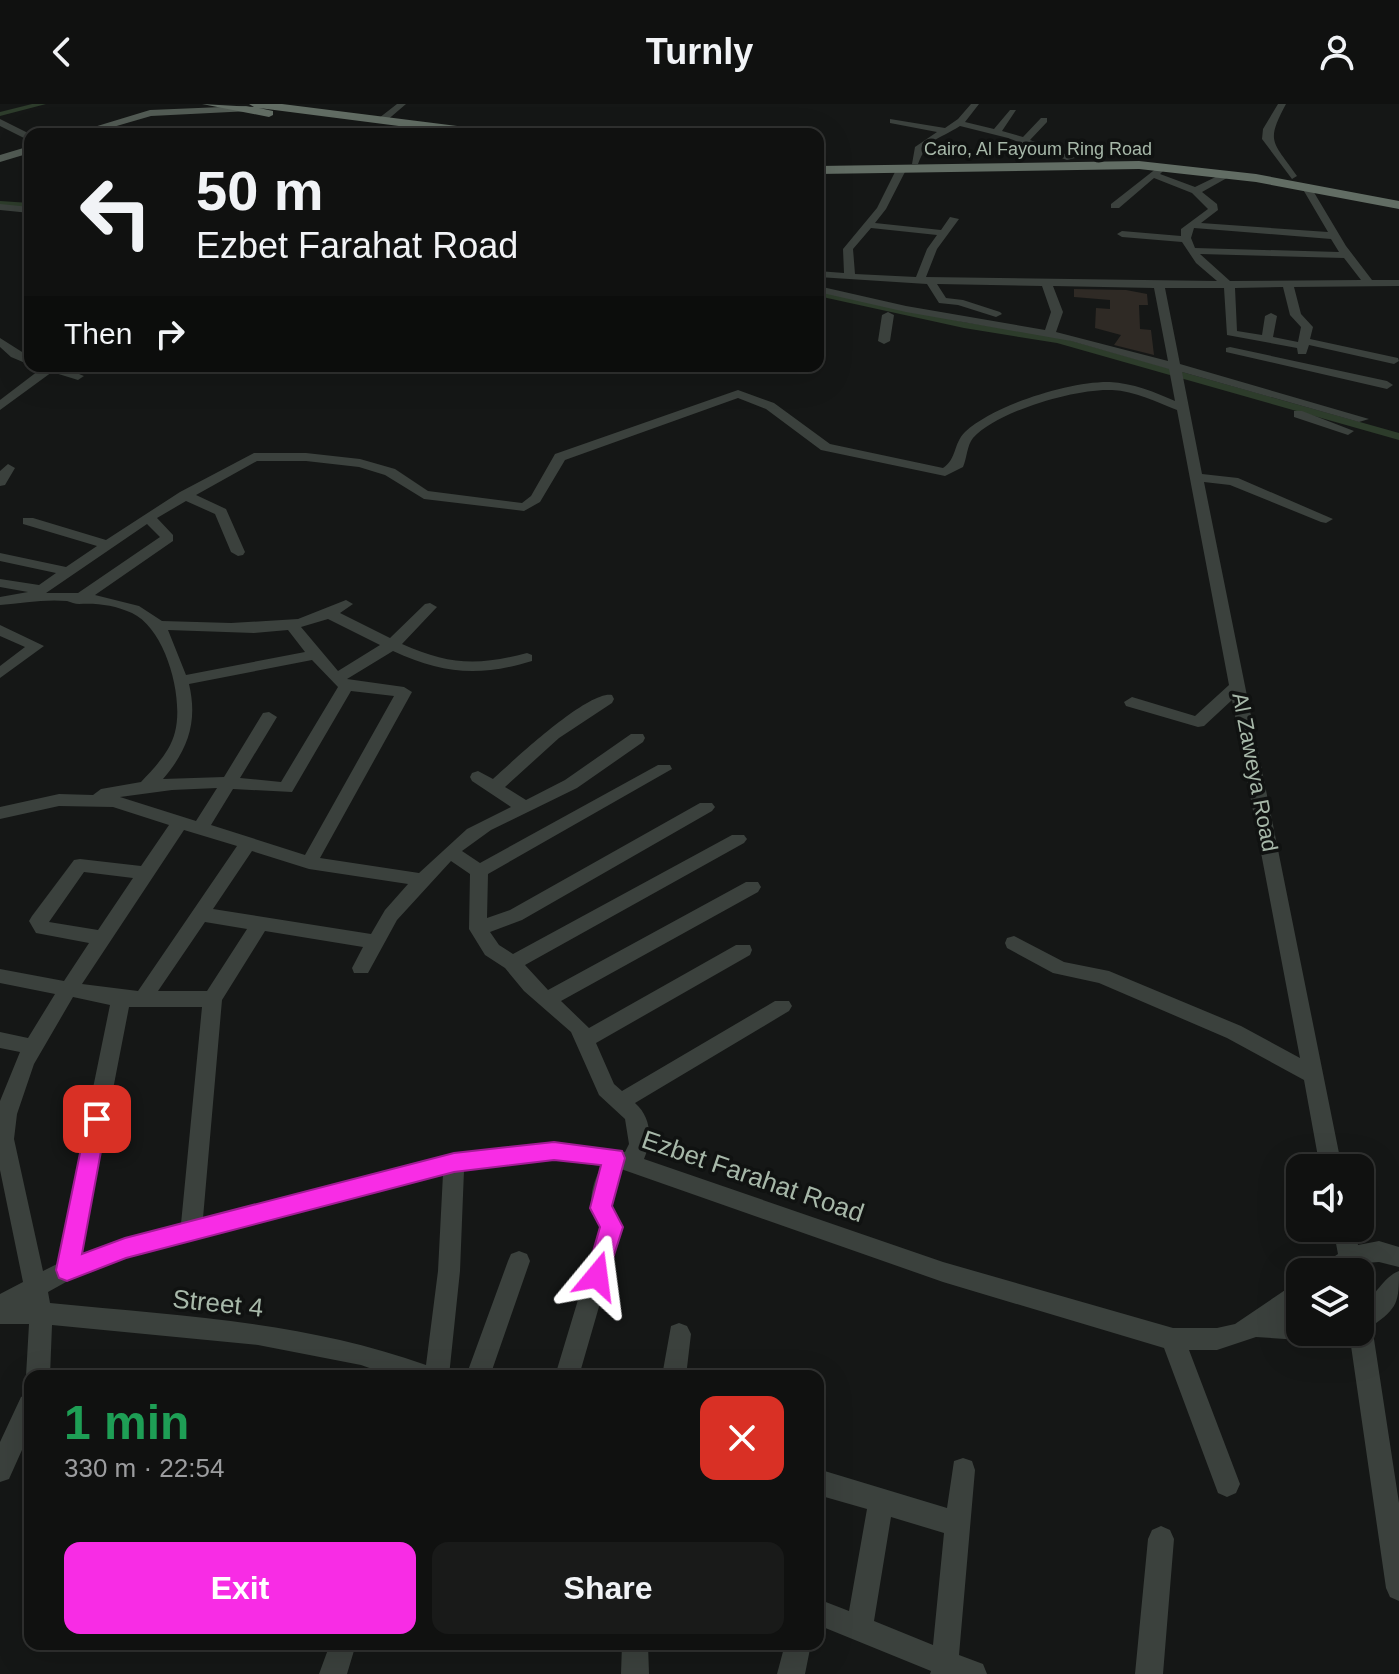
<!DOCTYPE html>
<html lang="en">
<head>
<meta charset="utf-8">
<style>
	:root { --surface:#101110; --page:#191a19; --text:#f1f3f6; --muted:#9c9d9f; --line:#303130; --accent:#f82ce5 }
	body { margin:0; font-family:Arial,sans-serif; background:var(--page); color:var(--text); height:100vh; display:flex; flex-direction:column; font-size:30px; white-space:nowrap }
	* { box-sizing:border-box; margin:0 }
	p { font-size:26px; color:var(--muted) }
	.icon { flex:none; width:44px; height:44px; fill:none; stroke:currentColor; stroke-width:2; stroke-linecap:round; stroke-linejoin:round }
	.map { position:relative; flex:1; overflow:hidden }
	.details { position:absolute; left:24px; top:1266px; width:800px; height:280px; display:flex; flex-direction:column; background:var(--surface); border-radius:16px; box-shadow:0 8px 32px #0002,0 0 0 2px var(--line) }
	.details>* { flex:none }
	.banner { position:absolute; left:24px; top:24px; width:800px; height:244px; border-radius:16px; box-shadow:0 8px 32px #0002,0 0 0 2px var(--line); background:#101110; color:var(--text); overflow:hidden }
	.fabs { position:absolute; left:1286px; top:1050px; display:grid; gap:16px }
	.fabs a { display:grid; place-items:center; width:88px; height:88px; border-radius:16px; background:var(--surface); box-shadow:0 8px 32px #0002,0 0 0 2px var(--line); font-size:40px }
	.pin { position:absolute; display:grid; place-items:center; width:68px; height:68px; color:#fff; margin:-34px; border-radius:16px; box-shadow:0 4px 12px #0006 }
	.me { position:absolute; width:88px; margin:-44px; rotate:16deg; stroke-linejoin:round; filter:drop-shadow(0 0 6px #0008) }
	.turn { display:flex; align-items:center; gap:28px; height:168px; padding:0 40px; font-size:36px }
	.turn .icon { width:104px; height:104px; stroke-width:2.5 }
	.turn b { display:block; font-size:56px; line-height:68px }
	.then { display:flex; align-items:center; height:76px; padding:0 40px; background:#0003; gap:16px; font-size:30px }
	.round { display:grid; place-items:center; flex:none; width:84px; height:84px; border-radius:16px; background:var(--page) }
	.headline { display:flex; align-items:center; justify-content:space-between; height:136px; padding:0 40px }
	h1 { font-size:48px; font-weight:800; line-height:60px; color:#1e9e55 }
	.action { display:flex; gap:16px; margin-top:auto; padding:16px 40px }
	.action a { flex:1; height:92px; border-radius:16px; background:var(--accent); color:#fff; font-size:32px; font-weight:800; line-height:92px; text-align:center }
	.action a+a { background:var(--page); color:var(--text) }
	header { display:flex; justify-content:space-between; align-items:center; height:104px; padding:0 40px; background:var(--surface); font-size:36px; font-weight:800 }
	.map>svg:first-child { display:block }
	.green { fill:#2f2a25 }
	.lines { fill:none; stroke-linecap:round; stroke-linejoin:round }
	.canal { fill:#2d3c2b; fill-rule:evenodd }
	.minor { fill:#3b413d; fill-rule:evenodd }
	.major { fill:#525b54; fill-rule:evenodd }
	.highway { fill:#626d64; fill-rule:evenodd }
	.route { fill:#f82ce5; stroke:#a11d95; stroke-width:2 }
	.labels { text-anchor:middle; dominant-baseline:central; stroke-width:7; stroke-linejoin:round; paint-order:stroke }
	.far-street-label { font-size:18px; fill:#a7b8a9; stroke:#101211 }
	.street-label { font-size:22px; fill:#a7b8a9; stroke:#101211 }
	.near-street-label { font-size:26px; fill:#a7b8a9; stroke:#101211 }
</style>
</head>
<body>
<header><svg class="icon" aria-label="back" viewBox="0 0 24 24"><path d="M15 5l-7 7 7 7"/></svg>Turnly<svg class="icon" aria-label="person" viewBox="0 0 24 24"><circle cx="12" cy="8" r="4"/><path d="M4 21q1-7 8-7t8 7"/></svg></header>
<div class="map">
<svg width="1399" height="1570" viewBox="0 0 1399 1570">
	<rect width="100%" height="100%" fill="#151716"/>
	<path class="green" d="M1074,185L1126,186L1147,190L1148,201H1139L1140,225L1151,226L1154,251L1114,241L1121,231L1095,224L1096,204L1110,205V196L1074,193Z"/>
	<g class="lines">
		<path class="canal" d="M32,0H46L0,12V8Z
			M0,97L30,99V105L0,103Z
			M818,186L964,218L1058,233L1399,329V336L1057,239L964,224L818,192Z"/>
		<path class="minor" d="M397,0H406L385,18H379V14Z
			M971,0H979L965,18L994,25L1010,6H1016L1002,27L1023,33L1041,14H1047V18L1030,36L1075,54L1067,56L1008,34L960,22C938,36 928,34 918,60H912L915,43L937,28L890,19V15L945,24L958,15Z
			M1278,0H1286C1265,39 1273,37 1297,72L1292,75L1262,35L1263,25Z
			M0,15L30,30V37L0,22Z
			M902,61L907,64L886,105L875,119L941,126L950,113L959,115L937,145L926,173L1217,177L1196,159L1182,138L1122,133L1117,130L1122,127L1181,132V125L1208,105L1192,89L1154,74L1119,104H1111V100L1162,60L1167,63L1160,70L1195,83L1226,68L1234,70L1202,88L1217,100L1218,106L1201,119L1328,128L1301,82L1309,80L1346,142L1372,176H1399V182L1294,183L1301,210L1313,223L1310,235L1398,254L1399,257L1394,260L1309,241L1306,250H1298L1297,244L1227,231L1224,184H1165L1180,260L1369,315L1359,318L1182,268L1202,370L1238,374L1333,415L1326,419L1321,418L1230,381L1204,378L1342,1064H1320L1304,976L1227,934L1099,879L1053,869L1007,844L1005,839L1007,834L1014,832L1064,858L1109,867L1241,922L1300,954L1232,596L1204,622L1198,623L1126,602L1124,598L1132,593L1195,612L1229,581L1177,306C1157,298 1135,287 1112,286C1077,284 997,307 973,334C967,341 967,354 963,363L945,372L821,346L766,305L738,294L565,356L540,398L524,407L424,395L385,371L359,363L306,357H257L196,391L226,405L245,448L243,451L238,452L231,448L215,410L186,397L157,414L173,431V437L95,491L139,502L162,517L231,519L298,515L346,496L353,500L340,509L390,534L425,500L430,499L437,503L402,540C449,561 478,562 527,549L532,551V557C479,573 443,570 393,547L347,575L404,583L412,588L320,754L419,769L467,725L511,703L472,677L470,673L472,669L478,667L493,675C513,657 588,586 612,591L614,595L612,599L559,634L505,683L526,696L565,676L631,630H643L645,634L643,638L577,684L491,726L462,747L480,759L658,661H670L672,665L488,770L487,814L510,806L700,699H712L715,703L712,707L522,816L490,828L499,841L513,850L732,731H744L747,735L744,739L525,861L548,886L746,778H758L761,783L758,788L561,897L589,924L736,841H750L752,846L750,851L596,939L614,980L622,987L775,897H789L792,902L789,907L635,999C652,1014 652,1036 644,1055L943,1158L1173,1224H1217L1235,1220L1300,1176V1201L1284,1213L1300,1214V1228H1310L1308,1233L1300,1236L1256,1233L1217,1246H1189L1240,1380L1236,1389L1227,1393L1218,1389L1164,1244L943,1178L621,1065L611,1100L622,1123L579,1272H555L600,1123C586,1100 591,1085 601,1062L554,1056L464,1066L460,1167L449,1272H392L361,1261L258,1241L52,1221L50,1272H30V1280L26,1272L29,1220H0V1190L23,1178L0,1066V997L20,948L0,944V928L28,934L55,890L0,879V865L64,877L89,839L36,829L29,817L32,812L74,756L80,755L141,762L169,721L113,703L59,702L0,715V703L59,690L93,691L101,685L141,678C155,663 170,648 175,628C184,594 166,525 132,509C114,501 97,499 79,500C75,500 71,498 67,497C45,495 22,499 0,501V493L28,488L0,483V475L39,481L56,469L0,457V449L66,463L97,442L23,420V414H33L106,436L180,388L254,349H306L360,355L395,365L428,387L522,399L531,392L555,350L738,286L774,299L830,340L943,364C957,355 953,340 965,328C994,301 1070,277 1110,278C1132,279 1155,288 1175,297L1169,265L1071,237L906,208L818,188V182L906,202L1045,226L1051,208L1042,182L937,180L946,194L963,196L1000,208L1002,210L996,213L958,201L939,199L927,180L818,173V167L844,169L843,145L877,104L897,64ZM871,124L937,131L927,145L916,173L855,170L853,145ZM1194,124L1331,135L1339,148L1195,144L1191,134ZM1200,150L1344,154L1361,176L1230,177ZM1053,182L1154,184L1168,257L1056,228L1063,208ZM1283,183L1290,211L1301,223L1298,238L1273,233L1277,212L1271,209L1265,212L1262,231L1237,227L1235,184ZM147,420L160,433L78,489H46ZM328,515L380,541L338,567L301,523ZM168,526L254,529L288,526L305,548L186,571ZM312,556L338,583L281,678L240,674L277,613L269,608L263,609L224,673L163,675C188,646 198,618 189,580ZM351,587L394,592L305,751L211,721L233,685L292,688ZM217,684L196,717L120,693L172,686ZM184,726L237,742L138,887L82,880ZM252,747L309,765L408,780L385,806L371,830L213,805ZM451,757L470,770L469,825L485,851L505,864L524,887L571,928L599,991L625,1015L629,1040L625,1048L554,1038L454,1049L203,1114L222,896L265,827L363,843L352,864L354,869H368L397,816ZM84,768L133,774L98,826L49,818ZM205,818L247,825L207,887H158ZM73,893L110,901L57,1160L43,1167L14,1035L17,1010L34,960ZM129,903H202L181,1120L125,1134L81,1150ZM443,1070L438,1167L426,1261C302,1217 180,1212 50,1199L48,1188L75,1173L126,1154Z
			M0,100L30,103V109L0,106Z
			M888,208L894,211L890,237L884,240L878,237L882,211Z
			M0,234L30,253V261L11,253L0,243Z
			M1230,243L1387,277L1393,281L1387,285L1226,248V244Z
			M41,262H59L84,272L78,276L52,268L0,306V296L42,264Z
			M1294,307H1302L1354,327L1348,331L1294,313Z
			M8,360L15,364L5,381L0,382V367Z
			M0,521L44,542L0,574V562L25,543L0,532Z
			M1333,1124H1355L1358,1141L1379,1137L1399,1143V1163L1379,1158L1364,1159L1360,1175V1168H1319L1322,1161L1338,1150Z
			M519,1147L527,1150L530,1157L490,1272H466L508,1157L511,1150Z
			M1399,1167C1399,1198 1398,1204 1372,1222L1399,1399V1497L1390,1493L1386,1484L1349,1228H1360V1204C1375,1193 1383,1173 1399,1167Z
			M679,1219L687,1222L691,1230L686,1272H662L671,1222Z
			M30,1289V1328L9,1375L0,1378V1338L21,1293Z
			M963,1354L972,1357L975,1366L959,1551L983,1560L987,1570H930L931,1567L818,1521V1495L849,1507L867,1405L818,1391V1365L947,1404L954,1357ZM891,1413L944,1429L933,1541L874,1517Z
			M1161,1422L1170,1426L1174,1435L1163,1570H1135L1148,1435L1152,1426Z
			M330,1540H356L347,1570H319Z
			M622,1540H648L649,1570H621Z
			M785,1540H811L805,1570H777Z"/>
		<path class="major" d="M246,2L250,3V7L151,12L89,30H71L150,6Z
			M30,42V49L0,58V51Z"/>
		<path class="highway" d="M202,0L254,3L249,0H282L489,26L495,30H461L259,4L273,7V11L269,13Z
			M1139,57L1256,70L1399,97V105L1256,78L1139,65L818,70V62Z"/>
	</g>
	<path class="route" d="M97,1006L104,1009L107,1015L82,1150L125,1134L454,1049L554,1038L622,1047L625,1054L612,1102L623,1123L605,1179L597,1182L589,1179L586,1172L600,1123L590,1104L601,1061L554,1056L454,1068L126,1154L67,1177L59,1174L56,1166L87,1015L90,1009Z"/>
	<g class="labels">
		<g class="far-street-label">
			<text x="1038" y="45">Cairo, Al Fayoum Ring Road</text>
		</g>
		<g class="street-label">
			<text transform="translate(1255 668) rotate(79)">Al Zaweya Road</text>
		</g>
		<g class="near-street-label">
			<text transform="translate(753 1072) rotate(19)">Ezbet Farahat Road</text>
			<text transform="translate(218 1199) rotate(6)">Street 4</text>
		</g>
	</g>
</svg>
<div class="fabs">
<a><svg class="icon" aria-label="sound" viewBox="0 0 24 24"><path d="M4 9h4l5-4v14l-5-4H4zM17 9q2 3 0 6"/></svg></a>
<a><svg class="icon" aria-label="layers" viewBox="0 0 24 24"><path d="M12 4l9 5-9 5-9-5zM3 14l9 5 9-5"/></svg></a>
</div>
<div class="pin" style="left:97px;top:1015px;background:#d93025"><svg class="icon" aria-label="arrive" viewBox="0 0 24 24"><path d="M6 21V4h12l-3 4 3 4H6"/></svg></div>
<svg class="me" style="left:597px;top:1172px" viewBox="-20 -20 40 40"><path d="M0-17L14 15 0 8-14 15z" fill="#f82ce5" stroke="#fff" stroke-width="4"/></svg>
<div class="banner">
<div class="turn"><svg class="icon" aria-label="left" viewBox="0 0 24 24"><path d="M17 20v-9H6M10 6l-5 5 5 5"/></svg><div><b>50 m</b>Ezbet Farahat Road</div></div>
<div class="then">Then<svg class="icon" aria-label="right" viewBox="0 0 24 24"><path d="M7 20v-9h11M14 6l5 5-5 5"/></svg></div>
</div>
<section class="details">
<div class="headline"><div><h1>1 min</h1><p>330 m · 22:54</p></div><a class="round" style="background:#d93025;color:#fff"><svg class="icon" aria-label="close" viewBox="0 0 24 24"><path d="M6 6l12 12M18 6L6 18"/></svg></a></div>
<div class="action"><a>Exit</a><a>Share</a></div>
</section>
</div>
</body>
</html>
